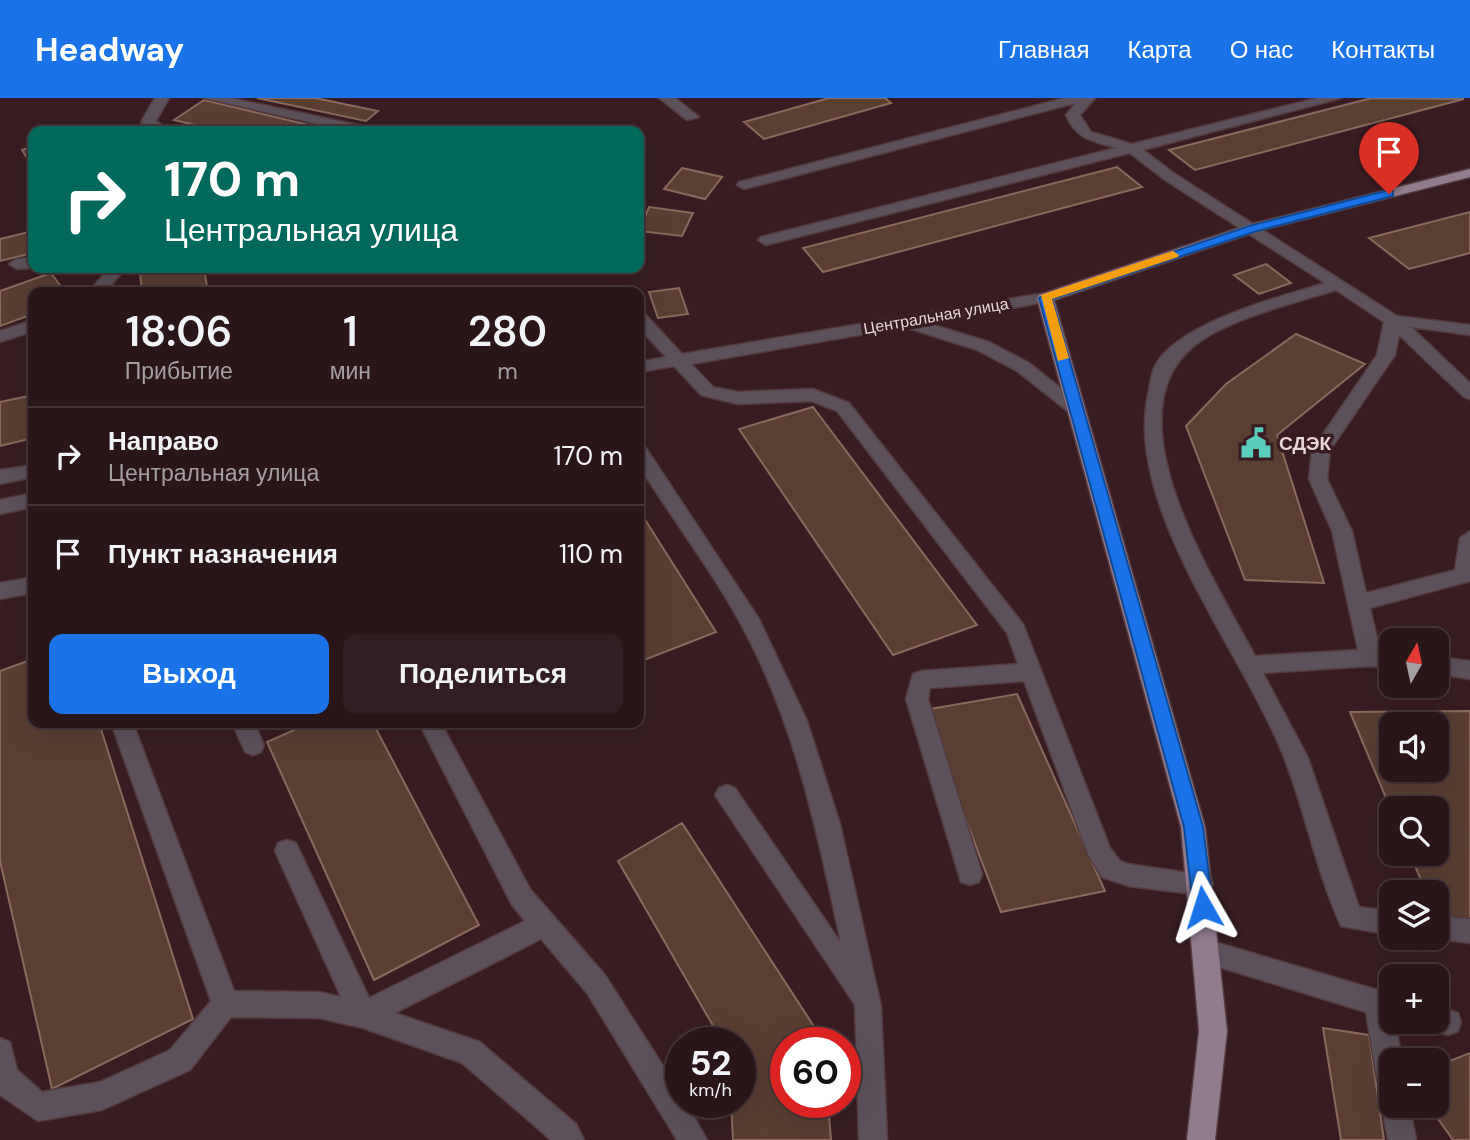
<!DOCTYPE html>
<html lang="ru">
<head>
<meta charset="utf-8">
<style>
	:root { --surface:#2a1519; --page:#321e22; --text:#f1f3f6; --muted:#a59fa2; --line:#463438; --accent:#1a73e8 }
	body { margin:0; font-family:"DM Sans",sans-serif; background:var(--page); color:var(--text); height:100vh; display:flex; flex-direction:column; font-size:26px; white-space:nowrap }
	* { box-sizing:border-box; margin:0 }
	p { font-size:23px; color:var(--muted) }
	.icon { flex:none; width:38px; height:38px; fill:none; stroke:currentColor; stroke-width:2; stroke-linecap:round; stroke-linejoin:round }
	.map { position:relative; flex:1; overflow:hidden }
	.drawer { position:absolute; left:28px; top:189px; width:616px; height:441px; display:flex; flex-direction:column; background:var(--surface); border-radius:14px; box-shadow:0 7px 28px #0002,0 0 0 2px var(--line) }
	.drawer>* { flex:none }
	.hud { position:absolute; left:28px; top:28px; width:616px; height:147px; border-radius:14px; box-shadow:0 7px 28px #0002,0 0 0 2px var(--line); background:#00695c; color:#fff; overflow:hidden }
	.needle { width:46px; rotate:9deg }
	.tools { position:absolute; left:1379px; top:530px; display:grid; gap:14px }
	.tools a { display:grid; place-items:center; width:70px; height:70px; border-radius:14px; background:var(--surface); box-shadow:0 7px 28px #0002,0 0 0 2px var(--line); font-size:35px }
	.speed { position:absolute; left:665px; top:929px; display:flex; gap:14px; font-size:35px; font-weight:700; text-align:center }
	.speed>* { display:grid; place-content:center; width:91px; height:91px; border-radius:50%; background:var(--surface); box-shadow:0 7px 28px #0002,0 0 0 2px var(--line); line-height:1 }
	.speed small { font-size:18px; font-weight:400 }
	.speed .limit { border:10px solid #d22; background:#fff; color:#111 }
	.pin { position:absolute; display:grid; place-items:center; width:60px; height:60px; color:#fff; margin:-72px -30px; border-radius:50% 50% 50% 0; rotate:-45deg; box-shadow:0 0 7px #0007 }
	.pin .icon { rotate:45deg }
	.me { position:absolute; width:77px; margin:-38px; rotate:354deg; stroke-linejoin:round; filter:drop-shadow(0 0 5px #0008) }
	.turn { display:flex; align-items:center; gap:24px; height:147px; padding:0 21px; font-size:32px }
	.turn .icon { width:91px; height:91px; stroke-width:2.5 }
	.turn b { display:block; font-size:49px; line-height:60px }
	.eta { display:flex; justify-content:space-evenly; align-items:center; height:119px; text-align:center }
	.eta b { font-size:42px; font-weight:600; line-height:49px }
	.button { display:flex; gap:14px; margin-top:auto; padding:14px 21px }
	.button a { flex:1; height:80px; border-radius:14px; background:var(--accent); color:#fff; font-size:28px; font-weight:600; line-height:80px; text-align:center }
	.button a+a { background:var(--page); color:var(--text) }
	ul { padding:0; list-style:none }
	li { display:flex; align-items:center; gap:21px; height:98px; padding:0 21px; border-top:2px solid var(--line) }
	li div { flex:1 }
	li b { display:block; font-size:26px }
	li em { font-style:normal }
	header { display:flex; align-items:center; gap:42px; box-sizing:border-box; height:98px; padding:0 35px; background:var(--accent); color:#fff }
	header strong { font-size:33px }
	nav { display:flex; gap:38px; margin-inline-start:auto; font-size:24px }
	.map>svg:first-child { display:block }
	.building { fill:#5b3e32; stroke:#896a5d; stroke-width:2; fill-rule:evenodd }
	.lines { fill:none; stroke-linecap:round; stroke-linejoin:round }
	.minor-casing { stroke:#543a3e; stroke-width:3 }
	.major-casing { stroke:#543a3e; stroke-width:3 }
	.minor { fill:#5c515a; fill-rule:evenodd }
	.major { fill:#927b8d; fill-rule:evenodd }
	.route { fill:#1a73e8; stroke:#114b97; stroke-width:2 }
	.slow { fill:#f59e0b }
	.labels { text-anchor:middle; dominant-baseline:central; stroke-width:7; stroke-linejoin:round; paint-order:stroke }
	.far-street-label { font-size:16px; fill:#e9d5d7; stroke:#381c21 }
	.poi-label { font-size:19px; font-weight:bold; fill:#e9d5d7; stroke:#381c21; text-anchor:start }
</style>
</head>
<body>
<header>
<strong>Headway</strong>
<nav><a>Главная</a><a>Карта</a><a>О нас</a><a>Контакты</a></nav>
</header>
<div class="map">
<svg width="1470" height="1042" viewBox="0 0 1470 1042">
	<rect width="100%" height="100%" fill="#381c21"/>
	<path class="building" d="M257,0H315L378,13L366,23Z
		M829,0H885L891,5L764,41L744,24Z
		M1372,0L1464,1L1195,72L1169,52Z
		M204,2L334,33H220L174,22Z
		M33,48V69L22,52Z
		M1117,69L1142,89L823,174L803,150Z
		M682,70L722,79L705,101L664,91Z
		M649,109L693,115L682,138L639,133Z
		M1470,114V155L1409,171L1369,140Z
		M33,133V155L0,163V141Z
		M1266,166L1291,185L1259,196L1234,177Z
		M168,170H204L208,194H142L140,175Z
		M51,175L65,194H33V216L0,228V193Z
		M679,190L688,216L658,220L649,194Z
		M1296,236L1365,266L1277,337L1324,485L1245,482L1186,328L1226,286Z
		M33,297V340L0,348V304Z
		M813,309L977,527L893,557L739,331Z
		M639,412L716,534L639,564Z
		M33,561V625H99L193,921L52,991L0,763V573Z
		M1017,596L1105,793L1001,814L924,612Z
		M1470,613V823H1438L1437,794H1426L1410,756H1437V710L1391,712L1350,614ZM1391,626H1437V672H1391Z
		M310,625H373L479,827L374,882L267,644Z
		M682,725L824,944L786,945V1004H828L831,1042H733L731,1004H740V945H723L618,763Z
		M1323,930L1369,937L1384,1042H1341Z
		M1470,955V1042H1453L1429,1008H1437V968Z"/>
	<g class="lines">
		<g class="minor-casing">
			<path id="minor" d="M155,0H169L156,23L171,33H154L141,24Z
				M204,0H230L368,29L375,33H349Z
				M659,0H675L699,19L687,22Z
				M1065,0H1095L1080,17L1091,34L1132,46L1318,0H1341L1143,52L1175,76L1397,218L1470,227V237L1411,229L1470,285V301L1464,299L1399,237L1395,257L1330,352L1327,381L1352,433L1366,495L1455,472L1460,440L1470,433V483L1370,510L1380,553L1391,555V571L1371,568L1263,575L1308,660L1359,809L1391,813V837L1341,828C1317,775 1306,717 1285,662C1245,556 1124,412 1148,297C1150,288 1151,274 1156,266C1181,224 1279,199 1325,185L1165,82L1130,55L766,147L758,142L761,139L1116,50C1092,43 1076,41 1066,17L1076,5L744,91L737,87L739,84ZM1336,192L1384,224L1377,257L1312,352L1309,381L1332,433L1358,552L1255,558C1215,482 1101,309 1202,242C1234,220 1298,204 1336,192Z
				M33,160V170L17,171L9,166L17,161Z
				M110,170H126L105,194H88Z
				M1045,195L1051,197V203L927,225L989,244L1029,265L1082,307L1085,311L1082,315H1070L1017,273L977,252L905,229L691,266L713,289L738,294L813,291L849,305L1023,526L1110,750L1120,763L1128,766L1210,778L1213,786L1210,794L1201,797L1128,788L1111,782L1102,779L1088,756L1024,583L930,590L928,601L982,776L979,784L970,787L961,784L906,601L913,576L921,573L1018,566L1007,535L837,313L811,303L738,306L701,297L674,268L639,274V264L666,259L639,230V215L645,216L682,256Z
				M33,222V233L0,244V233Z
				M639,348L646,350L759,521L807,623L840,726L881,908L887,1042H859L855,907L715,697L719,690L727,687L735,690L841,845C818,738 796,628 743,530C713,474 673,422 639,368Z
				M33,367V379L0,386V372Z
				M33,395V409L0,416V402Z
				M33,479V495L0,501V485Z
				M1437,559L1470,563V581L1437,576Z
				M111,625H133L234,893L319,894L341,899L275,753L278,745L287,742L296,745L369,900L525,823L512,807L419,625H441L530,791L605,877L681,996V1004H686L707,1042H677L587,895L541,841L395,915L480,944L576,1026L584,1042H551L462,965L363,930L319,920L231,919L190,972L102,1012L38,1023L0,997V940L10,944L17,972L42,994L100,984L170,952L211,903Z
				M232,625H254L264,647L261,654L253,657L245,654Z
				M1437,818L1470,821V845L1432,840H1437Z
				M1208,842L1391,896V924H1395L1402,962H1391V994L1381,990L1377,980L1366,914L1199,863L1195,854L1199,845Z
				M1437,908L1458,915L1461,924L1458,933L1448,937L1428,930L1425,924H1437Z
				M1391,996V1008H1410L1416,1042H1388L1382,1008L1386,998Z"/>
		</g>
		<g class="major-casing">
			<path id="major" d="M1470,71V79L1258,133L1054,202L1205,729L1227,933L1215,1042H1187L1199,933L1181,729L1037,200L1039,197L1248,127Z"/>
		</g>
		<use href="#minor" class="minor"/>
		<use href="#major" class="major"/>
	</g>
	<path class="route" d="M1389,92L1393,93V98L1257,133L1052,201L1203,729L1213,809L1210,815L1203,817L1196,815L1193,809L1184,729L1039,200L1249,128Z"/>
	<path class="slow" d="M1173,153L1179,157L1178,159L1052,201L1069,260L1058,263L1041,197Z"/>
	<defs>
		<g id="civic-bare" transform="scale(2.415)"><path d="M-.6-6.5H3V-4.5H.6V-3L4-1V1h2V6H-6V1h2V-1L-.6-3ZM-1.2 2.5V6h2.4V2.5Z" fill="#5acebd" stroke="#381c21" stroke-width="2.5" paint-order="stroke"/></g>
	</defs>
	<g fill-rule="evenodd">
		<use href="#civic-bare" x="1256" y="345"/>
	</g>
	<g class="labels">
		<g class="far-street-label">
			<text transform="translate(936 218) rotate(-10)">Центральная улица</text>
		</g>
		<g class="poi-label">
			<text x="1279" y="345">СДЭК</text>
		</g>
	</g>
</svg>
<div class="tools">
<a><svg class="needle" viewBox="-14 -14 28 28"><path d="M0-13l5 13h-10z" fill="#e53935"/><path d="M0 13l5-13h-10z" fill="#a59fa2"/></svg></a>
<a><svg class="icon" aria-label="sound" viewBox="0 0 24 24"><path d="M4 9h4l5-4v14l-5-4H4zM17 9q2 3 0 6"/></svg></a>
<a><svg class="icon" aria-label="search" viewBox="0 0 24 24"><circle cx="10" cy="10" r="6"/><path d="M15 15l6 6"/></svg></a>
<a><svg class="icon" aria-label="layers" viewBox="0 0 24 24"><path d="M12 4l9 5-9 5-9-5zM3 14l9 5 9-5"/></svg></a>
<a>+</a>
<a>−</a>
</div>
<div class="speed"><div>52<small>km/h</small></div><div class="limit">60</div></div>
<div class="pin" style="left:1389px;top:96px;background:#d93025"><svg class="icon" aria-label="arrive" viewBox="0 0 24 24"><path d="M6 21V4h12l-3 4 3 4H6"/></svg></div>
<svg class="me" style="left:1203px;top:809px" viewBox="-20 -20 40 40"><path d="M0-17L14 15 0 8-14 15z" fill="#1a73e8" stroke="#fff" stroke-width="4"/></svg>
<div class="hud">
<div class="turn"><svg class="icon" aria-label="right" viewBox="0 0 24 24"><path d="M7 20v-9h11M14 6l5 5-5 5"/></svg><div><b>170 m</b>Центральная улица</div></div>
</div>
<section class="drawer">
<div class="eta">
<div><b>18:06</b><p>Прибытие</p></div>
<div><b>1</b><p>мин</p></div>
<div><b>280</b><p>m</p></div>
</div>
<ul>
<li><svg class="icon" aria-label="right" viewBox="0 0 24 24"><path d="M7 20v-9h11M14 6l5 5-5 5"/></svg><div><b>Направо</b><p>Центральная улица</p></div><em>170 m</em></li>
<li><svg class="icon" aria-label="arrive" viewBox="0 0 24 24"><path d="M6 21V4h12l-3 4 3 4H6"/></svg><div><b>Пункт назначения</b></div><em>110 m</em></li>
</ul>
<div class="button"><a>Выход</a><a>Поделиться</a></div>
</section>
</div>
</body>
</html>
